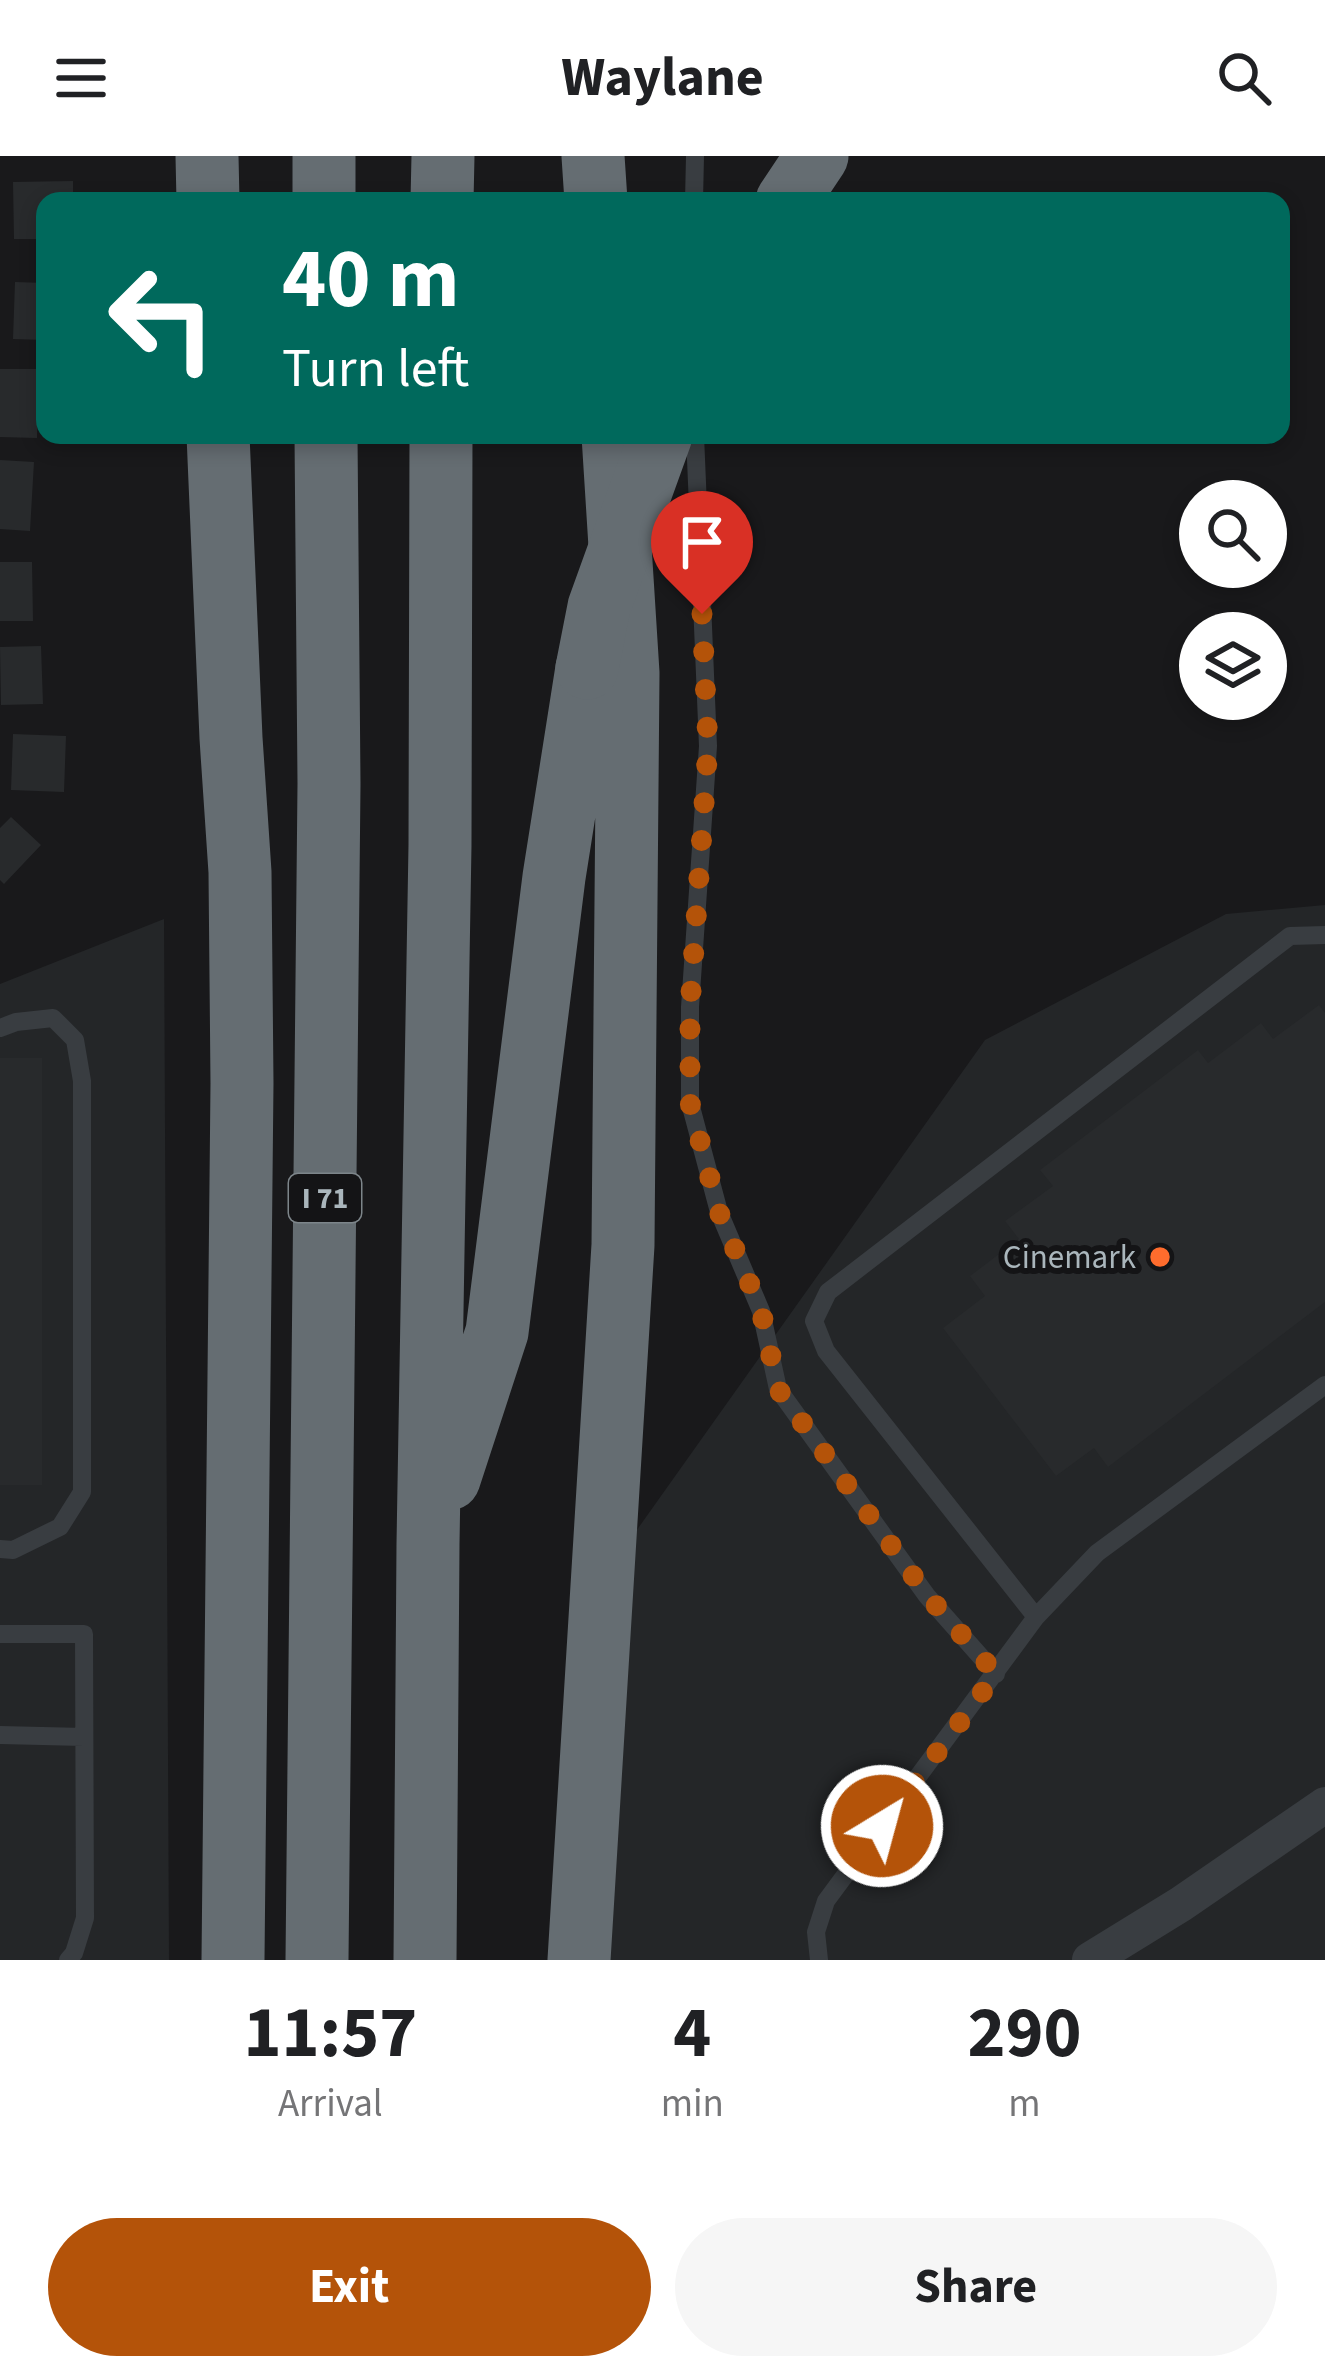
<!DOCTYPE html>
<html lang="en">
<head>
<meta charset="utf-8">
<style>
	:root { --surface:#fff; --page:#f6f6f6; --text:#202124; --muted:#757577; --accent:#b45309 }
	body { margin:0; font-family:"Source Sans 3",sans-serif; background:var(--page); color:var(--text); height:100vh; display:flex; flex-direction:column; font-size:45px; white-space:nowrap }
	* { box-sizing:border-box; margin:0 }
	p { font-size:39px; color:var(--muted) }
	.icon { flex:none; width:66px; height:66px; fill:none; stroke:currentColor; stroke-width:2; stroke-linecap:round; stroke-linejoin:round }
	.map { position:relative; height:1804px; overflow:hidden }
	.panel { display:flex; flex-direction:column; background:var(--surface); flex:1 }
	.panel>* { flex:none }
	.hud { position:absolute; left:36px; top:36px; width:1254px; height:252px; border-radius:24px; box-shadow:0 6px 18px #0003; background:#00695c; color:#fff; overflow:hidden }
	.buttons { position:absolute; left:1179px; top:324px; display:grid; gap:24px }
	.buttons a { display:grid; place-items:center; width:108px; height:108px; border-radius:50%; background:var(--surface); box-shadow:0 6px 18px #0003; font-size:60px }
	.pin { position:absolute; display:grid; place-items:center; width:102px; height:102px; color:#fff; margin:-123px -51px; border-radius:50% 50% 50% 0; rotate:-45deg; box-shadow:0 0 12px #0007 }
	.pin .icon { rotate:45deg }
	.me { position:absolute; width:132px; margin:-66px; rotate:37deg; stroke-linejoin:round; filter:drop-shadow(0 0 9px #0008) }
	.turn { display:flex; align-items:center; gap:42px; height:252px; padding:0 48px; font-size:54px }
	.turn .icon { width:156px; height:156px; stroke-width:2.5 }
	.turn b { display:block; font-size:84px; line-height:102px }
	.eta { display:flex; justify-content:space-evenly; align-items:center; height:204px; text-align:center }
	.eta b { font-size:72px; font-weight:700; line-height:84px }
	.button { display:flex; gap:24px; margin-top:auto; padding:24px 48px }
	.button a { flex:1; height:138px; border-radius:72px; background:var(--accent); color:#fff; font-size:48px; font-weight:700; line-height:138px; text-align:center }
	.button a+a { background:var(--page); color:var(--text) }
	header { display:flex; justify-content:space-between; align-items:center; height:156px; padding:0 48px; background:var(--surface); font-size:54px; font-weight:700 }
	.map>svg:first-child { display:block }
	.built { fill:#242628 }
	.building { fill:#282a2c }
	.lines { fill:none; stroke-linecap:round; stroke-linejoin:round }
	.service { stroke:#393d41; stroke-width:18 }
	.minor { stroke:#393d41; stroke-width:36 }
	.motorway { stroke:#656d72; stroke-width:63 }
	.motorway-bridge { stroke:#656d72; stroke-width:63 }
	.route { stroke:#b45309; stroke-width:21; stroke-dasharray:0 37.8 }
	.poi-dot { fill:#ff6c2d; stroke:#141416; stroke-width:4.5 }
	.labels { text-anchor:middle; dominant-baseline:central; stroke-width:12; stroke-linejoin:round; paint-order:stroke }
	.shield { fill:#141416; stroke:#7d858a; stroke-width:3 }
	.shield-label { font-size:30px; font-weight:bold; fill:#aab6bc }
	.poi-label { font-size:33px; fill:#aab6bc; stroke:#141416; text-anchor:end }
</style>
</head>
<body>
<header><svg class="icon" aria-label="menu" viewBox="0 0 24 24"><path d="M4 6h16M4 12h16M4 18h16"/></svg>Waylane<svg class="icon" aria-label="search" viewBox="0 0 24 24"><circle cx="10" cy="10" r="6"/><path d="M15 15l6 6"/></svg></header>
<div class="map">
<svg width="1325" height="1804" viewBox="0 0 1325 1804">
	<rect width="100%" height="100%" fill="#19191b"/>
	<path class="built" d="M1325,749V1804H579L602,1423L985,884L1226,758Z
		M164,763L169,1804H0V828Z"/>
	<path class="building" d="M73,25V45H45V83H14L13,26Z
		M15,126L45,127V184L13,183Z
		M0,213H38L37,282L0,281Z
		M0,304L34,306L30,375L0,373Z
		M0,406H32L33,465H0Z
		M41,490L43,548L1,549L0,491Z
		M13,578L66,580L64,636L11,634Z
		M11,661L41,689L4,728L0,724V672Z
		M1319,849L1325,857V1146L1108,1311L1094,1292L1056,1320L943,1172L985,1140L970,1120L1019,1083L1005,1065L1053,1030L1040,1014L1198,894L1208,907L1261,867L1273,883Z
		M0,902H42V1329H0Z"/>
	<g class="lines">
		<path class="service" d="M694,45L695,0
			M695,279L708,590L690,851V947L719,1056L761,1155L778,1233L927,1440L996,1518
			M0,872L16,866L53,862L75,884L82,925V1336L60,1371L13,1394L0,1393
			M1036,1461L826,1195L814,1165L828,1136L1290,780L1325,779
			M0,1478H84L85,1762L74,1797L68,1804
			M0,1579L84,1581
			M819,1804L816,1776L826,1745L1036,1461L1097,1397L1325,1229"/>
		<path class="minor" d="M1090,1804L1181,1748L1325,1649"/>
		<path class="motorway" d="M207,0L208,45
			M324,0V45
			M593,0L596,45
			M442,45L443,0
			M787,45L817,0
			M218,279L231,582L240,716L242,927L233,1804
			M449,1323L497,1176L554,721L587,512
			M317,1804L329,628L326,279
			M425,1804L428,1388L440,689L441,279
			M579,1804L623,1089L628,517L613,279"/>
		<path class="motorway-bridge" d="M587,512L599,451L661,279"/>
	</g>
	<g class="lines">
		<path class="route" d="M702,458L708,590L690,851V947L719,1056L761,1154L778,1233L927,1439L996,1518L882,1670"/>
	</g>
	<circle class="poi-dot" cx="1160" cy="1101" r="12"/>
	<g class="labels">
		<rect class="shield" x="289" y="1018" width="72" height="48" rx="9"/>
		<g class="shield-label">
			<text x="325" y="1042">I 71</text>
		</g>
		<g class="poi-label">
			<text x="1136" y="1101">Cinemark</text>
		</g>
	</g>
</svg>
<div class="buttons">
<a><svg class="icon" aria-label="search" viewBox="0 0 24 24"><circle cx="10" cy="10" r="6"/><path d="M15 15l6 6"/></svg></a>
<a><svg class="icon" aria-label="layers" viewBox="0 0 24 24"><path d="M12 4l9 5-9 5-9-5zM3 14l9 5 9-5"/></svg></a>
</div>
<div class="pin" style="left:702px;top:458px;background:#d93025"><svg class="icon" aria-label="arrive" viewBox="0 0 24 24"><path d="M6 21V4h12l-3 4 3 4H6"/></svg></div>
<svg class="me" style="left:882px;top:1670px" viewBox="-20 -20 40 40"><circle r="17" fill="#b45309" stroke="#fff" stroke-width="3"/><path d="M0-11L8 9 0 5-8 9z" fill="#fff"/></svg>
<div class="hud">
<div class="turn"><svg class="icon" aria-label="left" viewBox="0 0 24 24"><path d="M17 20v-9H6M10 6l-5 5 5 5"/></svg><div><b>40 m</b>Turn left</div></div>
</div>
</div>
<section class="panel">
<div class="eta">
<div><b>11:57</b><p>Arrival</p></div>
<div><b>4</b><p>min</p></div>
<div><b>290</b><p>m</p></div>
</div>
<div class="button"><a>Exit</a><a>Share</a></div>
</section>
</body>
</html>
